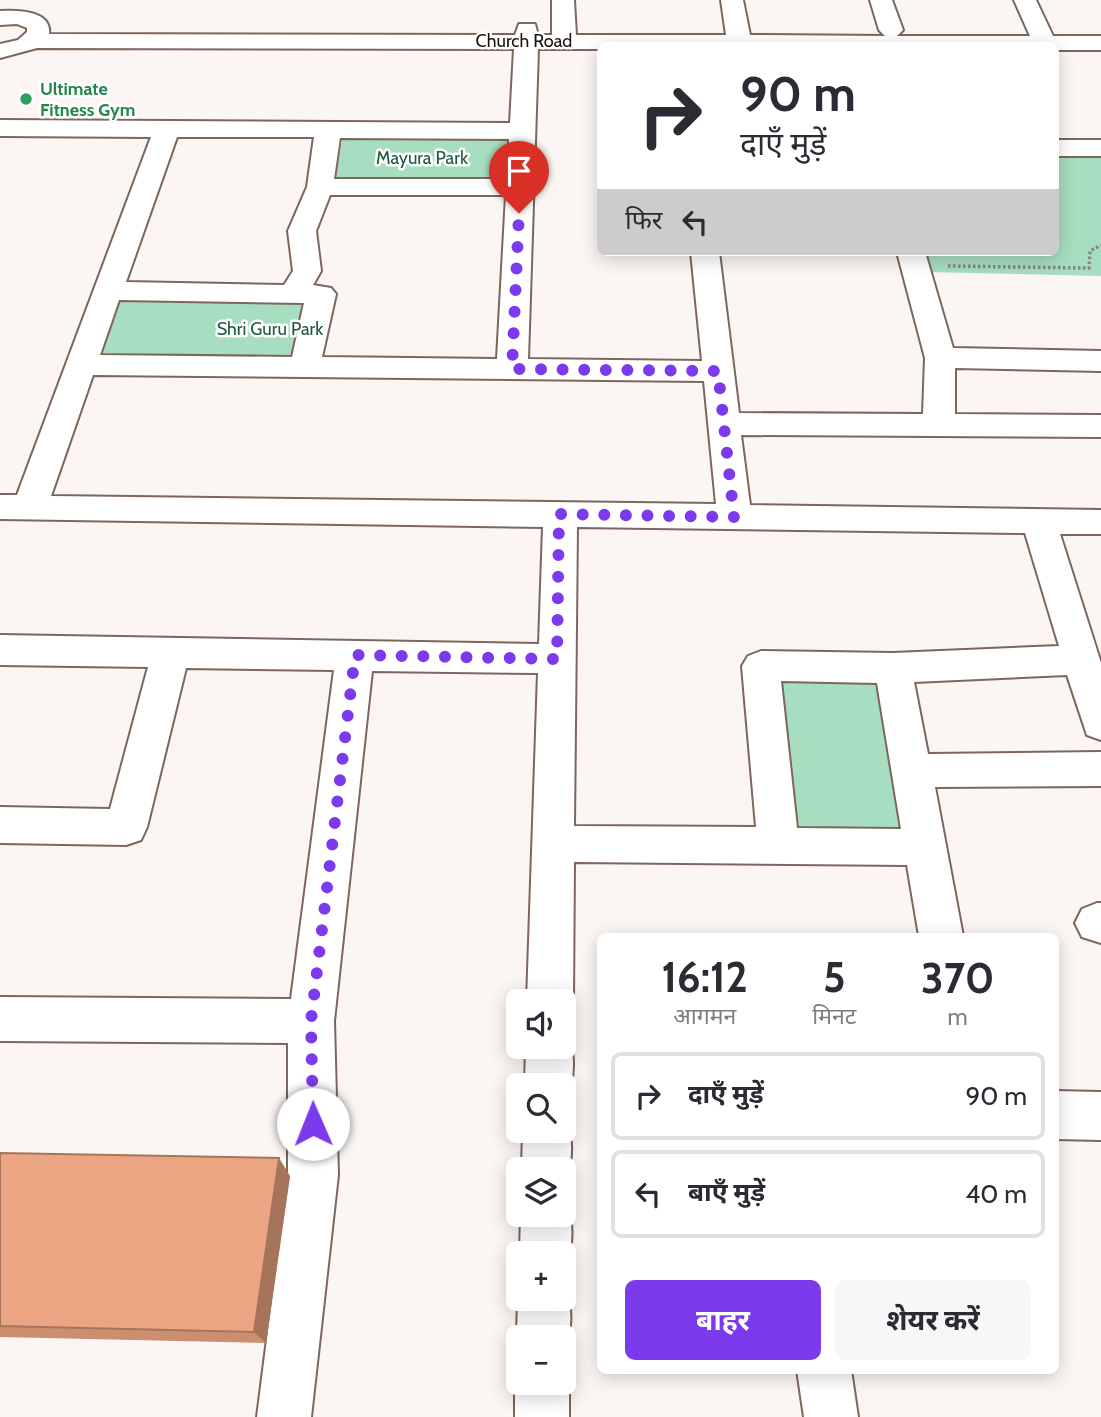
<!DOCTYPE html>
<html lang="hi">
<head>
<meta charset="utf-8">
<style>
	:root { --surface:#fff; --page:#f7f7f7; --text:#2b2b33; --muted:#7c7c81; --line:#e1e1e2; --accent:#7c3aed }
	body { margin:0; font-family:Cabin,"Noto Sans Devanagari",sans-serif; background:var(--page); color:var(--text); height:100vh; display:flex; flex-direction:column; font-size:26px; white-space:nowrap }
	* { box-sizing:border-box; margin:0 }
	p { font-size:23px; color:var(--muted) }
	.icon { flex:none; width:38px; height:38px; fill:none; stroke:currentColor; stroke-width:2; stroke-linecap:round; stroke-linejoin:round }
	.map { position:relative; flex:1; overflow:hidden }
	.details { position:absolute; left:597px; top:933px; width:462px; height:441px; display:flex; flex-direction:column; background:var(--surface); border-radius:10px; box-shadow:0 4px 18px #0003 }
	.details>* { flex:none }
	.guide { position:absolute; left:597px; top:42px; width:462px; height:214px; border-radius:10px; box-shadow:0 4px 18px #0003; background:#fff; color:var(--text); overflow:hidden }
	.tools { position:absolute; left:506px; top:989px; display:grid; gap:14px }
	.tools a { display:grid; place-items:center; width:70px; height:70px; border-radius:10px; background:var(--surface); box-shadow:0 4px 18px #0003; font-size:35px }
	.pin { position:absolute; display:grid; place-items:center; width:60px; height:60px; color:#fff; margin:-72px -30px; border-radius:50% 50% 50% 0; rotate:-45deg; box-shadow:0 0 7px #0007 }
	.pin .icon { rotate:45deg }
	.me { position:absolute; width:77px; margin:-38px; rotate:359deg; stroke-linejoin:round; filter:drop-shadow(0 0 5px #0008) }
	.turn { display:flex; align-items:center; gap:24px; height:147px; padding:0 28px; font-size:32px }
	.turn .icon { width:91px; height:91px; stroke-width:2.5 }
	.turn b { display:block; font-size:49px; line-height:60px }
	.then { display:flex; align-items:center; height:66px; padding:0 28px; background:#0003; gap:14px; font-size:26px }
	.eta { display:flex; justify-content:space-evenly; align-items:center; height:119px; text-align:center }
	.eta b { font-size:42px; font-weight:700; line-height:49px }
	.primary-button { display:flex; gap:14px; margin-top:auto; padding:14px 28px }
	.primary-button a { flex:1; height:80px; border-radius:10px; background:var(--accent); color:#fff; font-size:28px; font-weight:700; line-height:80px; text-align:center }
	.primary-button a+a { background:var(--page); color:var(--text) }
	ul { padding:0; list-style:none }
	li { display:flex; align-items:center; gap:21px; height:88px; margin:0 14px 10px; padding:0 14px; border:4px solid var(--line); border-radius:10px }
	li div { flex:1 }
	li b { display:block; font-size:26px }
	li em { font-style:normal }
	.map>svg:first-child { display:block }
	.green { fill:#a6debf }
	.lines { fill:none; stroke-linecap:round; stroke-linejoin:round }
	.minor-casing { stroke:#7d665b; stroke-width:4 }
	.path-far1 { stroke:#8a8380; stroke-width:2.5; stroke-dasharray:2.5 2.5; stroke-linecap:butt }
	.path { stroke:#8a8380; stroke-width:3.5; stroke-dasharray:2.5 2.5; stroke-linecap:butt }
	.minor { fill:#fff; fill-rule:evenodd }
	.wall { fill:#cb8e70 }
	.shaded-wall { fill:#a5745b }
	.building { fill:#eca582; stroke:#a5745b; stroke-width:2 }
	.route { stroke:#7c3aed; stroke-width:12; stroke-dasharray:0 21.6 }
	.leisure-dot { fill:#2e9e5b; stroke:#fff; stroke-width:2.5 }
	.labels { text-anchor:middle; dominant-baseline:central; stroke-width:5; stroke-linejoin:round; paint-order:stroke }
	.far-street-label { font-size:18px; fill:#1b120e; stroke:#fff }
	.far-leisure-label { font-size:18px; font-weight:bold; fill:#27864d; stroke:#fff; text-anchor:start }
	.far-park-label { font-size:18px; fill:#1e593d; stroke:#fff }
</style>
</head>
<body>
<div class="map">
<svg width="1101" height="1417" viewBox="0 0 1101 1417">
	<rect width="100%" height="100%" fill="#fbf6f3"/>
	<path class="green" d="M343,137H507L505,180L335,179Z
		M1055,152H1101V276L926,272L921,252H1055Z
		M116,300L305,302L293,356L96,353Z
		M775,675L885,677L912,835L792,832Z"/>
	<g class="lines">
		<g class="minor-casing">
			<path id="minor" d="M552,0H574L576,35H726L721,0H743L750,35L885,36L879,30L870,0H892L903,30L897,36H1030L1014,0H1036L1053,36H1101V50H1055V46H600V49H538L528,359L702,361L691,252H719L739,413L923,414L925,358L897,252H925L953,348L1101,351V371L955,368V414L1101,415V437L741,435L750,505L1101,510V534H1060L1101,663V740L1087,735L1067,675L914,682L928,754L1101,752V786L935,787L963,936H919L907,865L574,862L573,1001L564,1017V1001H527L538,673L372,671L334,1021L338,1175L311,1417H257L288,1175V1043L0,1041V997L291,999L334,670L186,668L147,827L141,840L126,845L0,843V807L110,809L148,667L0,665V635L539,644L543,527L0,519V495H17L151,137L0,136V120L510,123L514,49L37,48L0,58V44L18,40L27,32V28L17,24L0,25V11C17,10 52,10 49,34L515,35L519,24H535L538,35H552ZM177,137H314L307,187L288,231L293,271L284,285L126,282ZM340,138L509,139L507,179H334ZM330,195H506L497,359L322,357L336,294L331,288L313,285L321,271L316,231ZM119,300L304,303L292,357L100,355ZM93,375L704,381L716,504L51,496ZM577,527L1025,533L1059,646L893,653L761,651L748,656L742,666L756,827L574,826ZM781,681L877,683L901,829L797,828Z
				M1055,140H1101V156H1055Z
				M1097,903H1101V943L1082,937L1075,923L1082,909Z
				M564,1029C577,1048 575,1083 564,1102V1085H525L526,1046H564Z
				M1055,1091L1101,1092V1140L1055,1139Z
				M564,1113C574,1137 573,1162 564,1186V1169H522L523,1130H564Z
				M564,1196C574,1220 574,1245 564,1270V1253H520L521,1214H564Z
				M564,1283C572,1304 573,1329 564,1351V1337H518V1340L517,1337L518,1298H564Z
				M564,1369L569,1382V1417H515V1382L518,1375V1382H564Z
				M797,1370H851L858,1417H804Z"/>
		</g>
		<path class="path-far1" d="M1096,248L1101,245"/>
		<path class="path" d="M948,266L1089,268L1090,251L1099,246"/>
		<use href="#minor" class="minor"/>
	</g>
	<path class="wall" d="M0,1153L290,1176L266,1343L0,1337Z"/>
	<path class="shaded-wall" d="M279,1158L290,1176L266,1343L254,1332Z"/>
	<path class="building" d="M0,1153L279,1158L254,1332L0,1326Z"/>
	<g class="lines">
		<path class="route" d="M313,1124L311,1021L355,655L557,659L559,514L734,517L718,371L512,369L519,213"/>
	</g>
	<circle class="leisure-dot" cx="26" cy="99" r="7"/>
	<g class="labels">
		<g class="far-street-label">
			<text x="524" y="41">Church Road</text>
		</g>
		<g class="far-leisure-label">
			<text x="40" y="89">Ultimate<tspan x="40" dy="21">Fitness Gym</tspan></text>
		</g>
		<g class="far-park-label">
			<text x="422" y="158">Mayura Park</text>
			<text x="270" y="329">Shri Guru Park</text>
		</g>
	</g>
</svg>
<div class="tools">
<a><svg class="icon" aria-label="sound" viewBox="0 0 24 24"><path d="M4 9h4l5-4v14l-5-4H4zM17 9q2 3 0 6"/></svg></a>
<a><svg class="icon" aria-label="search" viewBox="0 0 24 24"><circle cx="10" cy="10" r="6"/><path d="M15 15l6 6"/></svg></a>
<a><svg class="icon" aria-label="layers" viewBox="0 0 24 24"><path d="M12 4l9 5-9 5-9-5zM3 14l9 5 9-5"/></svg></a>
<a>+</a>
<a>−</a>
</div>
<div class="pin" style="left:519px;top:213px;background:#d93025"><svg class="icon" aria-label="arrive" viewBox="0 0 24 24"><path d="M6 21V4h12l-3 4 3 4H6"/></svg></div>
<svg class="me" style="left:313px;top:1124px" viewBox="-20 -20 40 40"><circle r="19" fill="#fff"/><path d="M0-13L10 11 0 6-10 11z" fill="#7c3aed"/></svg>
<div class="guide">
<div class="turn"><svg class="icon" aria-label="right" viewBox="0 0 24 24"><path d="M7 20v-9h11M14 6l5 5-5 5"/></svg><div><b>90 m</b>दाएँ मुड़ें</div></div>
<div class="then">फिर<svg class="icon" aria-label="left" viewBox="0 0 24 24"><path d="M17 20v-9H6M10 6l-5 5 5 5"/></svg></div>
</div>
<section class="details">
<div class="eta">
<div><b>16:12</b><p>आगमन</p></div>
<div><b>5</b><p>मिनट</p></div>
<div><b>370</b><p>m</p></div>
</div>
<ul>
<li><svg class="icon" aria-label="right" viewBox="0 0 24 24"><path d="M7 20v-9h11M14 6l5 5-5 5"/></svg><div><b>दाएँ मुड़ें</b></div><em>90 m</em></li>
<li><svg class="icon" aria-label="left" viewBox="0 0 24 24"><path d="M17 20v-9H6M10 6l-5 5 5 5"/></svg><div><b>बाएँ मुड़ें</b></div><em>40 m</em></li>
</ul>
<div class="primary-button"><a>बाहर</a><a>शेयर करें</a></div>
</section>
</div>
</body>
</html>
